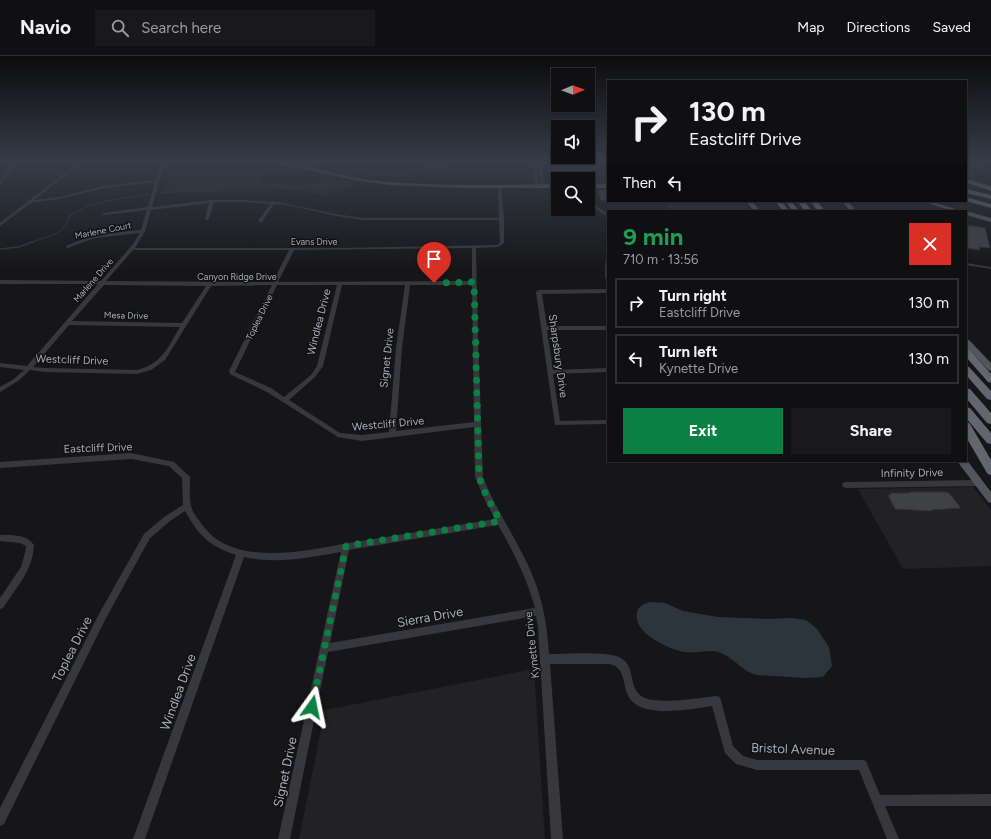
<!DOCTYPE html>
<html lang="en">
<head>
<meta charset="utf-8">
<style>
	:root { --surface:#101012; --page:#19191b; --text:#f1f3f6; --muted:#9c9d9f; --line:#303032; --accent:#0b8043 }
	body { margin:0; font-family:Figtree,sans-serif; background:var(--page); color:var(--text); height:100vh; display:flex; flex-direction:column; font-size:15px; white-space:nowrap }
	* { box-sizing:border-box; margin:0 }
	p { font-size:13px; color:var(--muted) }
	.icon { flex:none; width:22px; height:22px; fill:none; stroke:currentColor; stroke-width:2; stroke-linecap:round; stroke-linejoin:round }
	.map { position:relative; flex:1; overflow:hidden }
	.side { position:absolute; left:607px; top:154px; width:360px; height:252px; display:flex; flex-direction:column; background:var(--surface); border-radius:0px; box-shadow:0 1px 3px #0004,0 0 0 1px var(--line) }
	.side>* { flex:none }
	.banner { position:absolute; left:607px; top:24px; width:360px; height:122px; border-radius:0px; box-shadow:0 1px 3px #0004,0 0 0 1px var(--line); background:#101012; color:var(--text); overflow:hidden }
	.needle { width:26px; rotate:89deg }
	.fabs { position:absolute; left:551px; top:12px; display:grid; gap:8px }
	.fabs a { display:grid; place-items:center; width:44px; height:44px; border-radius:0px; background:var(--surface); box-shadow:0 1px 3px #0004,0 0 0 1px var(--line); font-size:20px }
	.pin { position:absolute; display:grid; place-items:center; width:34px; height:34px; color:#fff; margin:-41px -17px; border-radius:50% 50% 50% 0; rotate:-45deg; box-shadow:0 0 4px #0007 }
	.pin .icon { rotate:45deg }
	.me { position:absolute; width:44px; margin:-22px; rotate:12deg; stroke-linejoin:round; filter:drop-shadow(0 0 3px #0008) }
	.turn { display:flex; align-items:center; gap:14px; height:84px; padding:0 16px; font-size:18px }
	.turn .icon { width:52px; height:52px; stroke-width:2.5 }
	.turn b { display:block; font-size:28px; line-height:34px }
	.then { display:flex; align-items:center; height:38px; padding:0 16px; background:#0003; gap:8px; font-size:15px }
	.round { display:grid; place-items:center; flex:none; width:42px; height:42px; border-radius:0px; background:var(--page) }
	.head { display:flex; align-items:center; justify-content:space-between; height:68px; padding:0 16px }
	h1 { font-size:24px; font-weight:700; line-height:30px; color:#1e9e55 }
	.button { display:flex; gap:8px; margin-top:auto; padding:8px 16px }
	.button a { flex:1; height:46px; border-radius:0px; background:var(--accent); color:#fff; font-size:16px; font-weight:700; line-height:46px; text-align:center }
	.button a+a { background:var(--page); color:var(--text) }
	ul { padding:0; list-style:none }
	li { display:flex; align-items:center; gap:12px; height:50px; margin:0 8px 6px; padding:0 8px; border:2px solid var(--line); border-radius:0px }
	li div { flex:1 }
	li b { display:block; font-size:15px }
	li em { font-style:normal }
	header { display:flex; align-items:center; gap:24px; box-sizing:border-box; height:56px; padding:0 20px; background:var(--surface); border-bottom:1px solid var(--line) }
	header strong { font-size:19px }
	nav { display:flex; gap:22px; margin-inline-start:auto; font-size:14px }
	.search { width:280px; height:36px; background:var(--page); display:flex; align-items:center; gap:10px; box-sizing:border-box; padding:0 14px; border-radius:0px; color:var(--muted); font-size:15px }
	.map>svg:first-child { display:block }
	.built { fill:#222225 }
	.green { fill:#1e261f }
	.water { fill:#2c353c }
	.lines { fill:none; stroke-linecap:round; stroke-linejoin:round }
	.stream-far1 { stroke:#2c353c; stroke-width:1 }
	.stream { stroke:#2c353c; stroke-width:1.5 }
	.building { fill:#404145; stroke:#303034 }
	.minor { fill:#37383d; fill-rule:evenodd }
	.major { fill:#53555c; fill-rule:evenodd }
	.highway { fill:#63666e; fill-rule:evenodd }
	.highway-bridge { stroke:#63666e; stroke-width:10 }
	.route { stroke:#0b8043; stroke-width:7; stroke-dasharray:0 12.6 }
	.labels { text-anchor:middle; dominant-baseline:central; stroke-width:3; stroke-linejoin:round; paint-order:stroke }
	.far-street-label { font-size:9px; fill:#a8adb8; stroke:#111113 }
	.street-label { font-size:11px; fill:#a8adb8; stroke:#111113 }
	.near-street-label { font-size:13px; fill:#a8adb8; stroke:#111113 }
</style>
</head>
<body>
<header>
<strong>Navio</strong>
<div class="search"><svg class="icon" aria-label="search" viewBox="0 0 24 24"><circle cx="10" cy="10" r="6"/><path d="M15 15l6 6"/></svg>Search here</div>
<nav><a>Map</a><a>Directions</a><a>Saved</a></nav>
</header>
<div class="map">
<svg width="991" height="783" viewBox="0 0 991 783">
	<rect width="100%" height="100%" fill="#161618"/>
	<path class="built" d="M966,105H969L985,109L970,122L966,121Z
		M665,145H742L750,155H669Z
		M973,431L991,454V510L903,513L858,433Z
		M534,613L545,783H299L325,654Z"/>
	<path class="green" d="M353,105H518L522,109L452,111L395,122L371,117L365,114L351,111Z
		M169,109L216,111L268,110L259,124L260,127L356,125L350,132L322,140L307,135L286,134L188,137L164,136Z"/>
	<path class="water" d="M650,546L665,547L683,555L718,561L768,563L791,562L806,564L817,573L829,591L832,610L823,621L806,622L757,619C743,616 735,603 721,597C711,592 696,598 685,596C668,593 633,577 637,557C638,550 644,548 650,546Z"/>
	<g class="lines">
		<path class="stream-far1" d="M463,105H477
			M480,105L501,108L513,105H530
			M544,106L566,105
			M365,121L380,118L421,115L434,109L446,111L452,106L459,105
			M158,137L211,134L227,128L235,130L267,129L300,131L326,130L348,125
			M30,187L55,178L66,170L69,160L88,150L106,145L150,138"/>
		<path class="stream" d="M0,193L19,191L32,186"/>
	</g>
	<path class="building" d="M600,134H608V144H601L598,136Z
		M966,169L985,172L990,192L979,191L980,194L967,192Z
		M909,436H945L949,437L961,452L932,454V455L895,453L888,439H891L890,437H909Z"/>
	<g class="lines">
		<path class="minor" d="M19,105H23L14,112L0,129V125L13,109H0V107H16Z
			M80,105H84L34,144L59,141L104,130L156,124L158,116L163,109L129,106L127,105L164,107L165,105H169L162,116L152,151L212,144H244L271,146L273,145L336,158L362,162H499L498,130L501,129L504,163V187L498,191L476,192L478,281L483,421C495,452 514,479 528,509C542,539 547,566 549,598C565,598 607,595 619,601C630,606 631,617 633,627C635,633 637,638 643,641C658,649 699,642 716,640L720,641L733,690L743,700L757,704H862L866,705L880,739L991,738V750H885L899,783H887L859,714H757L736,708L725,697L712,650C692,653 650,661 634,647C619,635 630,612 609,608H550L563,783H551L538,571L536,560L328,596L290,783H278L341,496C307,502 277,508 244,501L145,783H133L236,499C209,490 199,480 185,455L170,465L150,482L105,564L4,768L0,770V752L99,558L144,478L164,461L183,449L182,422L169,410L131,403L0,412V406L131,397L174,406L190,421C190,430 189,440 191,449C192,456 197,462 201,467C230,511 300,496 343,488L346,486L349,487L495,463L484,442L475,421L474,371L362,385L338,381L267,336L230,318L229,315L272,229L211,230L165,304L151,314L137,318L45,316L30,314L18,325L0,336V331L14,323L24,314L0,311V307L27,310L98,228H0V224L101,225L133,188L140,177L95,182L78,188L68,192L66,191V190C90,178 115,177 141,174L147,154L104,159L102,158L104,157L148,151L155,126L104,132L59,143L31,147L0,170V167ZM214,146H244L270,148L258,165L260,166H262L274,148L287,149L336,160L362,164H499L500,187L497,189L339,192H135L145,175L151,154L209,147L205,163L207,164L209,163ZM472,192V225L278,226L294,194ZM133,194H289L273,226L106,225ZM104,229L206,230L182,267L72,265ZM277,229H337L317,310L311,319L284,341L271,332L235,316ZM342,229H405L396,292L389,376L362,379L340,377L289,344L315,321L323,310ZM410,229H472L474,366L396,375L402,292ZM69,269L180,271C168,291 162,308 137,314L45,312L33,311ZM498,469C513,495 527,522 535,552L330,587L349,494Z
			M318,105H323L307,114L304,113Z
			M532,105H536L539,130L537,131L535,130Z
			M537,105H541L544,131L541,130Z
			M988,105H991V106H989Z
			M588,132L590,133L595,149L608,158V161L591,150L588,140Z
			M606,202H608V224L605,222V208Z
			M966,207L991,211V213L966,209Z
			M608,233V237L542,238L547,270H608V274H547L553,314L608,312V316L553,318L560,365L608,364V368L555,369L536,236L539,234Z
			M979,424L982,425L983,427L982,429L979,430L846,432L843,431L842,429L843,427L846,426Z
			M0,479C11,479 27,478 34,489C33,514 16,532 3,552L0,553V542L21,511L25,497L26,490L20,487L0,485Z"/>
		<path class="major" d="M264,105C299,105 333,119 369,124C432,131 495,129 558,128V132H462L391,129L354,124Z
			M966,123L991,130V134L966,127Z
			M588,128H608V132H588Z
			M746,145H752L760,155H754Z
			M842,145H848L856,155H850Z
			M921,145H930L962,155H953Z
			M966,155L991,162V166L966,159Z
			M966,284H969L991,307V315L988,314L966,290Z
			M966,403L991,436V447L988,446L957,405H966Z"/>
		<path class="highway" d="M970,124L991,131V135L968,127V125Z
			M966,133L991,139V143L966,137Z
			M966,141L991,148V152L966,145Z
			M775,145H781L789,155H783Z
			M785,145H791L799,155H793Z
			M797,145H804L812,155H805Z
			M810,145H817L825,155H818Z
			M966,292L969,293L991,318V327L988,326L966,301Z
			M966,310L969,311L991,335V344L987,343L966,319Z
			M966,332L970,333L991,357V368L987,367L966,342Z
			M966,351L970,352L991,377V388L987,387L966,362Z"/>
		<path class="highway-bridge" d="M966,371L991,414"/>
	</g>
	<linearGradient id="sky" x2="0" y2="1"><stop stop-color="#0c0c0d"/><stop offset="0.49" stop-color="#363c48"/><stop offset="1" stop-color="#363c48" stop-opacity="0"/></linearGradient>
	<rect width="991" height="215" fill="url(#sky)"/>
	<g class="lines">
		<path class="route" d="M312,651L346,490L500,465L486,439L479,421L474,226L434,227"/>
	</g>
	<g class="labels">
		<g class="far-street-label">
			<text transform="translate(103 174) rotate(-11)">Marlene Court</text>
			<text x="314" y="185">Evans Drive</text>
			<text x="237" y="220">Canyon Ridge Drive</text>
			<text transform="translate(93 224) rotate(-49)">Marlene Drive</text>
			<text transform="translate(126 259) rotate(1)">Mesa Drive</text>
			<text transform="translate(259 261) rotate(-64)">Toplea Drive</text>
		</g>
		<g class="street-label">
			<text transform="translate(319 266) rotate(-76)">Windlea Drive</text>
			<text transform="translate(558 300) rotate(82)">Sharpsbury Drive</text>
			<text transform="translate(387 302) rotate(-84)">Signet Drive</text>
			<text transform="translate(72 304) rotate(2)">Westcliff Drive</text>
			<text transform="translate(388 368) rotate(-5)">Westcliff Drive</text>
			<text transform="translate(98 392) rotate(-2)">Eastcliff Drive</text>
			<text transform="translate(912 417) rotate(-1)">Infinity Drive</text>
			<text transform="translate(532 589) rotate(-96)">Kynette Drive</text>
		</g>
		<g class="near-street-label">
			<text transform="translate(430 561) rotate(-10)">Sierra Drive</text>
			<text transform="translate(72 593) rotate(-63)">Toplea Drive</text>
			<text transform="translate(178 636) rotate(-70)">Windlea Drive</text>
			<text transform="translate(793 693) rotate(2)">Bristol Avenue</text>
			<text transform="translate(285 716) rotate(-78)">Signet Drive</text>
		</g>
	</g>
</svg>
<div class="fabs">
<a><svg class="needle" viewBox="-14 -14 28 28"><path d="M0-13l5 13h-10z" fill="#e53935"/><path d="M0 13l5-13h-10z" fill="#9c9d9f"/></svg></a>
<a><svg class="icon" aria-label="sound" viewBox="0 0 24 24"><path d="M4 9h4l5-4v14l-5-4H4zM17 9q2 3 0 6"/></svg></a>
<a><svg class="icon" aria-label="search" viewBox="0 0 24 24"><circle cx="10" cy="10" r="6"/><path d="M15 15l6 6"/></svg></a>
</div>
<div class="pin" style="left:434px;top:227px;background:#d93025"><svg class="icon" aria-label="arrive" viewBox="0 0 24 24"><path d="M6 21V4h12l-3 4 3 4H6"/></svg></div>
<svg class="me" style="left:312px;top:651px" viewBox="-20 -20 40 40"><path d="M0-17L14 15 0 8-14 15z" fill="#0b8043" stroke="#fff" stroke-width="4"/></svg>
<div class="banner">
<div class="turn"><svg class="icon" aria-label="right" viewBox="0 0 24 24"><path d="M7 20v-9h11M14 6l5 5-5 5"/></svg><div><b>130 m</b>Eastcliff Drive</div></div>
<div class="then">Then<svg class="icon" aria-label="left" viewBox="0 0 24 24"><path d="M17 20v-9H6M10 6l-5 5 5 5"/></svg></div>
</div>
<section class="side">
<div class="head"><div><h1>9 min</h1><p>710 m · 13:56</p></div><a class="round" style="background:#d93025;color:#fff"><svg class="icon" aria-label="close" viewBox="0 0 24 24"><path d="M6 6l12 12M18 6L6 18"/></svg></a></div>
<ul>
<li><svg class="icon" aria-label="right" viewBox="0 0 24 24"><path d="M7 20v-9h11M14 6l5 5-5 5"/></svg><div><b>Turn right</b><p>Eastcliff Drive</p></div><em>130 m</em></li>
<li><svg class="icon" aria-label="left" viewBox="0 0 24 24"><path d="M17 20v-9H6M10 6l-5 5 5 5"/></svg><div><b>Turn left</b><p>Kynette Drive</p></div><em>130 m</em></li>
</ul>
<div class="button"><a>Exit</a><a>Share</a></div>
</section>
</div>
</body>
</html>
